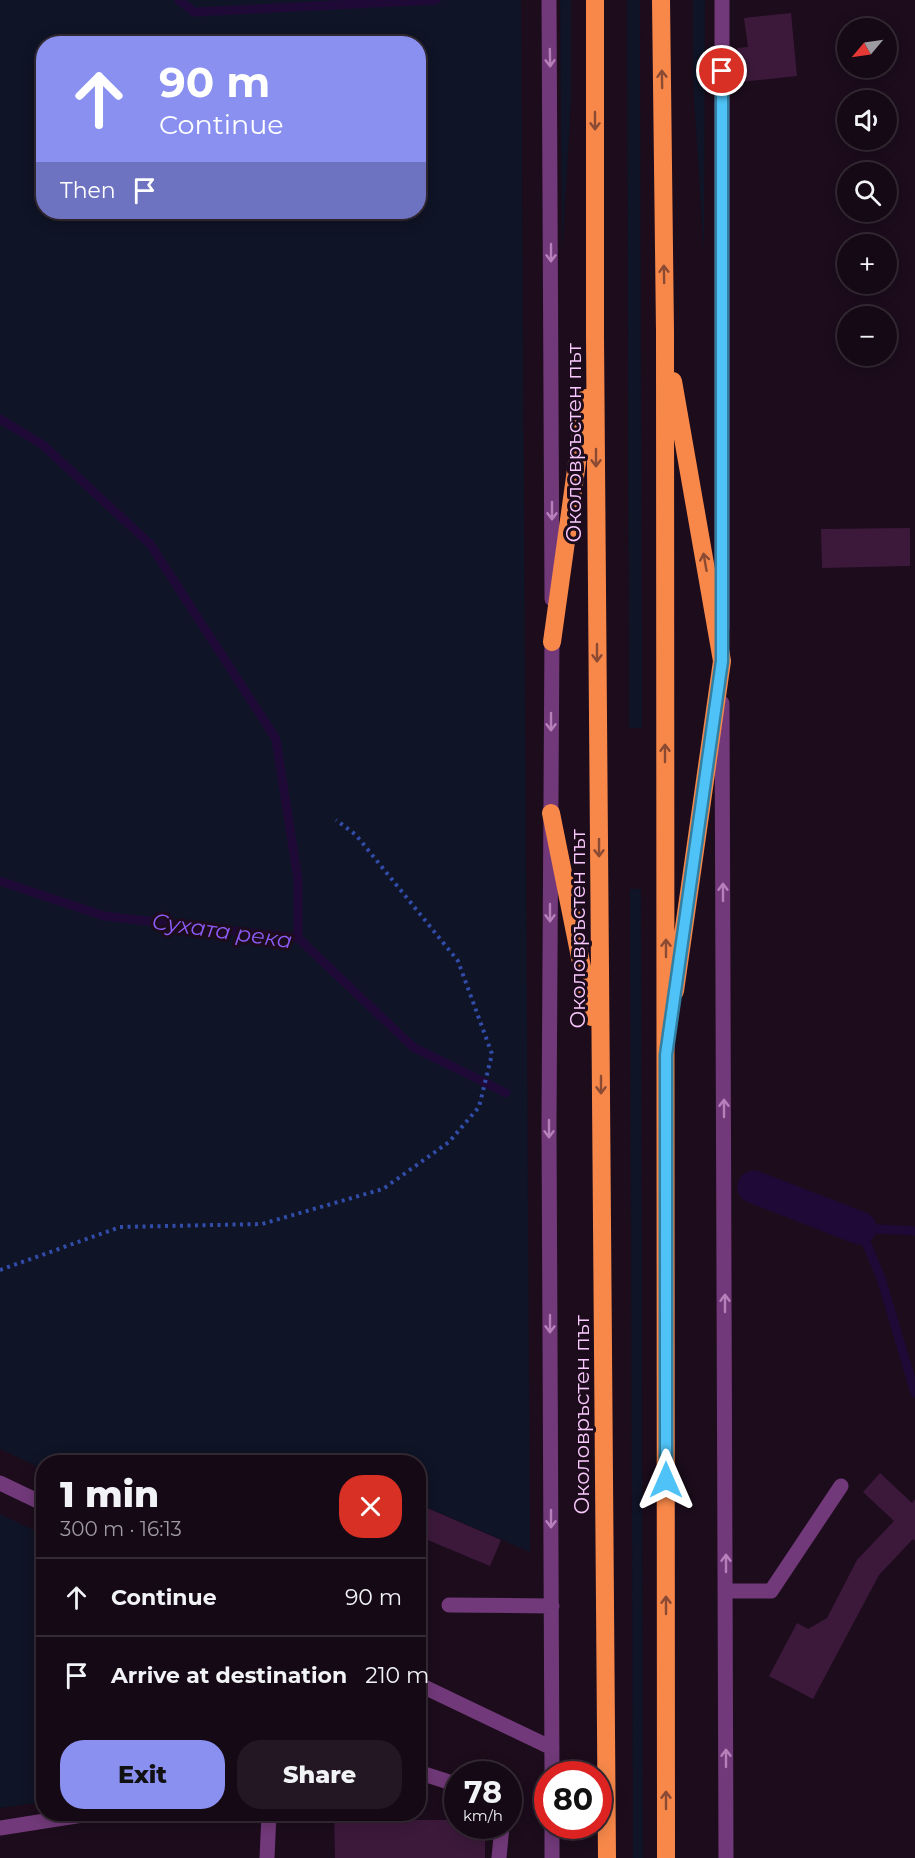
<!DOCTYPE html>
<html lang="en">
<head>
<meta charset="utf-8">
<style>
	:root { --surface:#150915; --page:#221722; --text:#f1f3f6; --muted:#9d9aa0; --line:#342a34; --accent:#8990f0 }
	body { margin:0; font-family:Montserrat,sans-serif; background:var(--page); color:var(--text); height:100vh; display:flex; flex-direction:column; font-size:22px; white-space:nowrap }
	* { box-sizing:border-box; margin:0 }
	p { font-size:20px; color:var(--muted) }
	.icon { flex:none; width:33px; height:33px; fill:none; stroke:currentColor; stroke-width:2; stroke-linecap:round; stroke-linejoin:round }
	.map { position:relative; flex:1; overflow:hidden }
	.drawer { position:absolute; left:36px; top:1455px; width:390px; height:366px; display:flex; flex-direction:column; background:var(--surface); border-radius:24px; box-shadow:0 3px 15px #0003,0 0 0 2px var(--line) }
	.drawer>* { flex:none }
	.hud { position:absolute; left:36px; top:36px; width:390px; height:183px; border-radius:24px; box-shadow:0 3px 15px #0003,0 0 0 2px var(--line); background:#8990f0; color:#fff; overflow:hidden }
	.needle { width:39px; rotate:241deg }
	.controls { position:absolute; left:837px; top:18px; display:grid; gap:12px }
	.controls a { display:grid; place-items:center; width:60px; height:60px; border-radius:50%; background:var(--surface); box-shadow:0 3px 15px #0003,0 0 0 2px var(--line); font-size:30px }
	.speed { position:absolute; left:444px; top:1761px; display:flex; gap:12px; font-size:30px; font-weight:700; text-align:center }
	.speed>* { display:grid; place-content:center; width:78px; height:78px; border-radius:50%; background:var(--surface); box-shadow:0 3px 15px #0003,0 0 0 2px var(--line); line-height:1 }
	.speed small { font-size:15px; font-weight:400 }
	.speed .limit { border:9px solid #d22; background:#fff; color:#111 }
	.pin { position:absolute; display:grid; place-items:center; width:51px; height:51px; color:#fff; margin:-26px; border:3px solid #fff; border-radius:50%; box-shadow:0 2px 6px #0007 }
	.me { position:absolute; width:66px; margin:-33px; rotate:0deg; stroke-linejoin:round; filter:drop-shadow(0 0 4px #0008) }
	.turn { display:flex; align-items:center; gap:21px; height:126px; padding:0 24px; font-size:27px }
	.turn .icon { width:78px; height:78px; stroke-width:2.5 }
	.turn b { display:block; font-size:42px; line-height:51px }
	.then { display:flex; align-items:center; height:57px; padding:0 24px; background:#0003; gap:12px; font-size:22px }
	.round { display:grid; place-items:center; flex:none; width:63px; height:63px; border-radius:24px; background:var(--page) }
	.headline { display:flex; align-items:center; justify-content:space-between; height:102px; padding:0 24px }
	h1 { font-size:36px; font-weight:800; line-height:45px }
	.cta { display:flex; gap:12px; margin-top:auto; padding:12px 24px }
	.cta a { flex:1; height:69px; border-radius:24px; background:var(--accent); color:#111; font-size:24px; font-weight:800; line-height:69px; text-align:center }
	.cta a+a { background:var(--page); color:var(--text) }
	ul { padding:0; list-style:none }
	li { display:flex; align-items:center; gap:18px; height:78px; padding:0 24px; border-top:2px solid var(--line) }
	li div { flex:1 }
	li b { display:block; font-size:22px }
	li em { font-style:normal }
	.map>svg:first-child { display:block }
	.green { fill:#0f1426; fill-rule:evenodd }
	.lines { fill:none; stroke-linecap:round; stroke-linejoin:round }
	.stream { stroke:#1f0a37; stroke-width:9 }
	.canal { stroke:#1f0a37; stroke-width:33 }
	.building { fill:#3c193b }
	.path { stroke:#314ca9; stroke-width:4; stroke-dasharray:3 4.5; stroke-linecap:butt }
	.minor { stroke:#713979; stroke-width:15 }
	.highway { stroke:#f8884a; stroke-width:18 }
	.oneway { stroke:#b681bb }
	.oneway2 { stroke:#8a4a33 }
	.route-casing { stroke:#337fa1; stroke-width:15 }
	.route { stroke:#4fc3f7; stroke-width:10 }
	.labels { text-anchor:middle; dominant-baseline:central; stroke-width:6; stroke-linejoin:round; paint-order:stroke }
	.street-label { font-size:21px; fill:#fac9fd; stroke:#1c0c1c }
	.water-label { font-size:22px; font-style:italic; fill:#8b5cf8; stroke:#1c0c1c }
</style>
</head>
<body>
<div class="map">
<svg width="915" height="1858" viewBox="0 0 915 1858">
	<rect width="100%" height="100%" fill="#1c0c1c"/>
	<path class="green" d="M0,0H521L530,1552L419,1504L418,1462H44L43,1469L0,1449ZM44,44H418V212H44Z
		M560,0H571V103L562,254Z
		M627,0H640L642,728H629Z
		M693,0H705L704,255L693,81Z
		M630,889H641L643,1858H633Z
		M0,1514L44,1535L43,1802L0,1808Z"/>
	<g class="lines">
		<path class="stream" d="M179,0L194,12L436,0
			M0,419L43,445L150,544L276,739L298,880V938
			M0,881L104,916L298,938L413,1047L506,1093
			M915,1231L860,1228L881,1278L915,1393"/>
		<path class="canal" d="M754,1187L860,1228"/>
	</g>
	<path class="building" d="M791,13L797,76L741,82L737,48L748,47L744,18Z
		M910,528V566L822,568L821,529Z
		M880,1473L912,1503L915,1499V1541L913,1539L879,1575L813,1699L769,1676L797,1623L808,1629L827,1618L857,1560L894,1521L863,1492Z
		M418,1504L501,1540L490,1566L418,1536Z
		M334,1814H398V1820H458V1826H485V1858H335Z"/>
	<g class="lines">
		<path class="path" d="M0,1270L120,1227L262,1224L383,1189L449,1142L479,1107L492,1054L458,961L356,835L336,820"/>
		<path class="minor" d="M549,0L552,599
			M722,628V0
			M552,632L549,1125L552,1774
			M722,703L726,1858
			M0,1483L44,1504
			M726,1591H771L841,1486
			M449,1605L552,1606
			M418,1684L552,1748
			M418,1772L458,1785
			M552,1826V1858
			M0,1828L89,1814
			M267,1858L269,1814
			M499,1858L502,1826"/>
		<path class="highway" d="M595,0V336L607,1858
			M661,0L665,332L666,1858
			M673,381L722,661L675,991
			M552,642L586,398
			M551,813L592,1017"/>
	</g>
	<defs><path id="oneway-shaft" d="M-6 0H5M1.5-3L5.5 0L1.5 3" fill="none" stroke-width="1.6" stroke-linecap="round" stroke-linejoin="round" transform="scale(1.5)"/></defs>
	<g class="oneway">
		<use href="#oneway-shaft" transform="translate(550 58) rotate(89)"/>
		<use href="#oneway-shaft" transform="translate(551 253) rotate(90)"/>
		<use href="#oneway-shaft" transform="translate(552 511) rotate(90)"/>
		<use href="#oneway-shaft" transform="translate(551 722) rotate(90)"/>
		<use href="#oneway-shaft" transform="translate(723 892) rotate(-90)"/>
		<use href="#oneway-shaft" transform="translate(550 913) rotate(90)"/>
		<use href="#oneway-shaft" transform="translate(724 1108) rotate(-90)"/>
		<use href="#oneway-shaft" transform="translate(549 1129) rotate(90)"/>
		<use href="#oneway-shaft" transform="translate(725 1303) rotate(-90)"/>
		<use href="#oneway-shaft" transform="translate(550 1324) rotate(90)"/>
		<use href="#oneway-shaft" transform="translate(551 1519) rotate(90)"/>
		<use href="#oneway-shaft" transform="translate(726 1563) rotate(-90)"/>
		<use href="#oneway-shaft" transform="translate(726 1758) rotate(-90)"/>
	</g>
	<g class="oneway2">
		<use href="#oneway-shaft" transform="translate(662 79) rotate(-91)"/>
		<use href="#oneway-shaft" transform="translate(595 121) rotate(90)"/>
		<use href="#oneway-shaft" transform="translate(664 274) rotate(-91)"/>
		<use href="#oneway-shaft" transform="translate(596 458) rotate(90)"/>
		<use href="#oneway-shaft" transform="translate(705 562) rotate(-100)"/>
		<use href="#oneway-shaft" transform="translate(597 653) rotate(90)"/>
		<use href="#oneway-shaft" transform="translate(665 753) rotate(-90)"/>
		<use href="#oneway-shaft" transform="translate(599 848) rotate(90)"/>
		<use href="#oneway-shaft" transform="translate(666 948) rotate(-90)"/>
		<use href="#oneway-shaft" transform="translate(601 1085) rotate(90)"/>
		<use href="#oneway-shaft" transform="translate(666 1605) rotate(-90)"/>
		<use href="#oneway-shaft" transform="translate(666 1800) rotate(-90)"/>
	</g>
	<g class="lines">
		<g class="route-casing">
			<path id="route" d="M666,1480V1055L722,661V71"/>
		</g>
		<use href="#route" class="route"/>
	</g>
	<g class="labels">
		<g class="street-label">
			<text transform="translate(573 443) rotate(-90)">Околовръстен път</text>
			<text transform="translate(577 929) rotate(-90)">Околовръстен път</text>
			<text transform="translate(581 1415) rotate(-90)">Околовръстен път</text>
		</g>
		<g class="water-label">
			<text transform="translate(222 931) rotate(8)">Сухата река</text>
		</g>
	</g>
</svg>
<div class="controls">
<a><svg class="needle" viewBox="-14 -14 28 28"><path d="M0-13l5 13h-10z" fill="#e53935"/><path d="M0 13l5-13h-10z" fill="#9d9aa0"/></svg></a>
<a><svg class="icon" aria-label="sound" viewBox="0 0 24 24"><path d="M4 9h4l5-4v14l-5-4H4zM17 9q2 3 0 6"/></svg></a>
<a><svg class="icon" aria-label="search" viewBox="0 0 24 24"><circle cx="10" cy="10" r="6"/><path d="M15 15l6 6"/></svg></a>
<a>+</a>
<a>−</a>
</div>
<div class="speed"><div>78<small>km/h</small></div><div class="limit">80</div></div>
<div class="pin" style="left:722px;top:71px;background:#d93025"><svg class="icon" aria-label="arrive" viewBox="0 0 24 24"><path d="M6 21V4h12l-3 4 3 4H6"/></svg></div>
<svg class="me" style="left:666px;top:1480px" viewBox="-20 -20 40 40"><path d="M0-17L14 15 0 8-14 15z" fill="#4fc3f7" stroke="#fff" stroke-width="4"/></svg>
<div class="hud">
<div class="turn"><svg class="icon" aria-label="ahead" viewBox="0 0 24 24"><path d="M12 20V5M6 11l6-6 6 6"/></svg><div><b>90 m</b>Continue</div></div>
<div class="then">Then<svg class="icon" aria-label="arrive" viewBox="0 0 24 24"><path d="M6 21V4h12l-3 4 3 4H6"/></svg></div>
</div>
<section class="drawer">
<div class="headline"><div><h1>1 min</h1><p>300 m · 16:13</p></div><a class="round" style="background:#d93025;color:#fff"><svg class="icon" aria-label="close" viewBox="0 0 24 24"><path d="M6 6l12 12M18 6L6 18"/></svg></a></div>
<ul>
<li><svg class="icon" aria-label="ahead" viewBox="0 0 24 24"><path d="M12 20V5M6 11l6-6 6 6"/></svg><div><b>Continue</b></div><em>90 m</em></li>
<li><svg class="icon" aria-label="arrive" viewBox="0 0 24 24"><path d="M6 21V4h12l-3 4 3 4H6"/></svg><div><b>Arrive at destination</b></div><em>210 m</em></li>
</ul>
<div class="cta"><a>Exit</a><a>Share</a></div>
</section>
</div>
</body>
</html>
